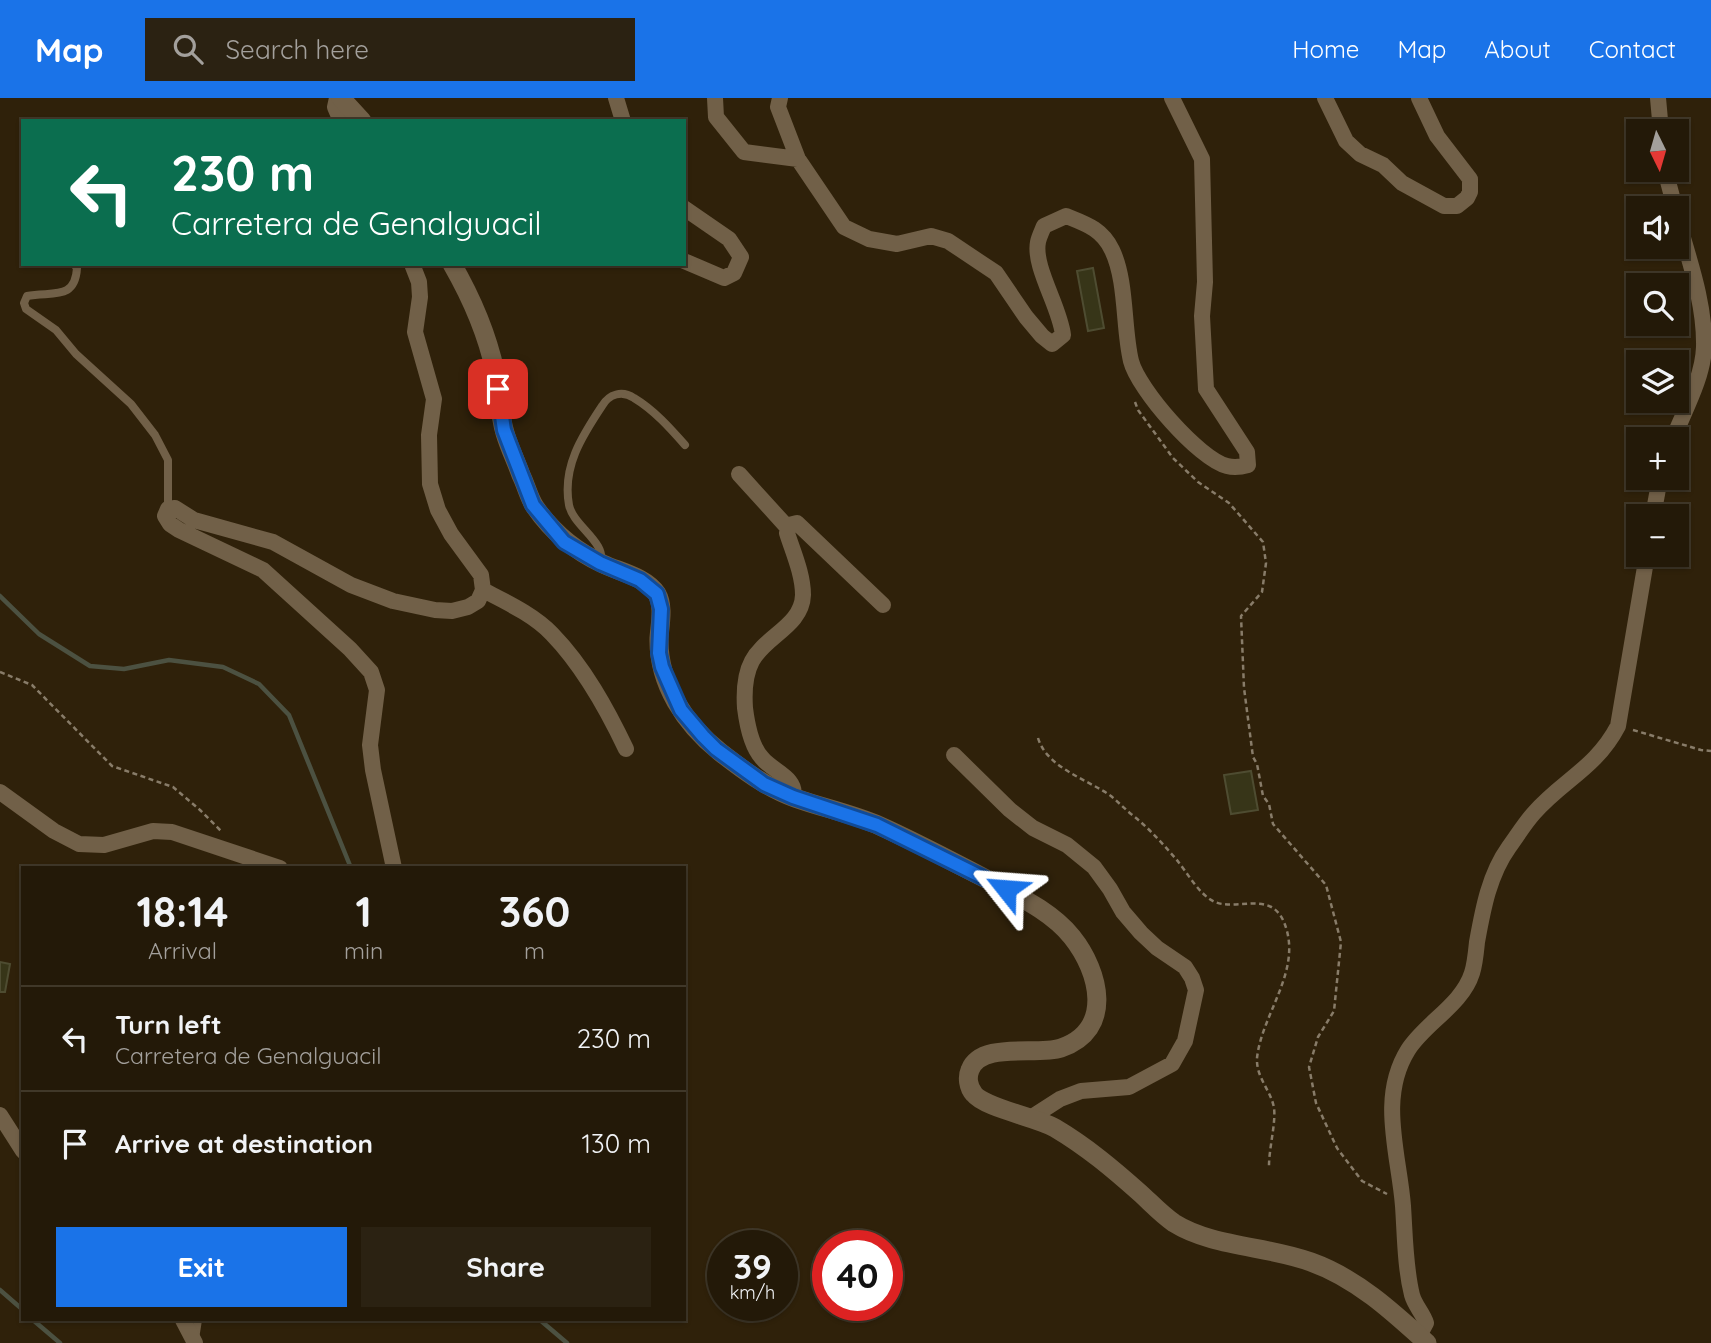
<!DOCTYPE html>
<html lang="en">
<head>
<meta charset="utf-8">
<style>
	:root { --surface:#231908; --page:#2b2212; --text:#f1f3f6; --muted:#a3a09c; --line:#403829; --accent:#1a73e8 }
	body { margin:0; font-family:Quicksand,sans-serif; background:var(--page); color:var(--text); height:100vh; display:flex; flex-direction:column; font-size:26px; white-space:nowrap }
	* { box-sizing:border-box; margin:0 }
	p { font-size:23px; color:var(--muted) }
	.icon { flex:none; width:38px; height:38px; fill:none; stroke:currentColor; stroke-width:2; stroke-linecap:round; stroke-linejoin:round }
	.map { position:relative; flex:1; overflow:hidden }
	.sheet { position:absolute; left:21px; top:768px; width:665px; height:455px; display:flex; flex-direction:column; background:var(--surface); border-radius:0px; box-shadow:0 2px 5px #0004,0 0 0 2px var(--line) }
	.sheet>* { flex:none }
	.banner { position:absolute; left:21px; top:21px; width:665px; height:147px; border-radius:0px; box-shadow:0 2px 5px #0004,0 0 0 2px var(--line); background:#0b6e4f; color:#fff; overflow:hidden }
	.needle { width:46px; rotate:175deg }
	.fabs { position:absolute; left:1626px; top:21px; display:grid; gap:14px }
	.fabs a { display:grid; place-items:center; width:63px; height:63px; border-radius:0px; background:var(--surface); box-shadow:0 2px 5px #0004,0 0 0 2px var(--line); font-size:35px }
	.speed { position:absolute; left:707px; top:1132px; display:flex; gap:14px; font-size:35px; font-weight:700; text-align:center }
	.speed>* { display:grid; place-content:center; width:91px; height:91px; border-radius:50%; background:var(--surface); box-shadow:0 2px 5px #0004,0 0 0 2px var(--line); line-height:1 }
	.speed small { font-size:18px; font-weight:400 }
	.speed .limit { border:10px solid #d22; background:#fff; color:#111 }
	.pin { position:absolute; display:grid; place-items:center; width:60px; height:60px; color:#fff; margin:-30px; border-radius:14px; box-shadow:0 4px 10px #0006 }
	.me { position:absolute; width:77px; margin:-38px; rotate:298deg; stroke-linejoin:round; filter:drop-shadow(0 0 5px #0008) }
	.turn { display:flex; align-items:center; gap:24px; height:147px; padding:0 35px; font-size:32px }
	.turn .icon { width:91px; height:91px; stroke-width:2.5 }
	.turn b { display:block; font-size:49px; line-height:60px }
	.eta { display:flex; justify-content:space-evenly; align-items:center; height:119px; text-align:center }
	.eta b { font-size:42px; font-weight:700; line-height:49px }
	.button { display:flex; gap:14px; margin-top:auto; padding:14px 35px }
	.button a { flex:1; height:80px; border-radius:0px; background:var(--accent); color:#fff; font-size:28px; font-weight:700; line-height:80px; text-align:center }
	.button a+a { background:var(--page); color:var(--text) }
	ul { padding:0; list-style:none }
	li { display:flex; align-items:center; gap:21px; height:105px; padding:0 35px; border-top:2px solid var(--line) }
	li div { flex:1 }
	li b { display:block; font-size:26px }
	li em { font-style:normal }
	header { display:flex; align-items:center; gap:42px; box-sizing:border-box; height:98px; padding:0 35px; background:var(--accent); color:#fff }
	header strong { font-size:33px }
	nav { display:flex; gap:38px; margin-inline-start:auto; font-size:24px }
	.search { width:490px; height:63px; background:var(--page); display:flex; align-items:center; gap:18px; box-sizing:border-box; padding:0 24px; border-radius:0px; color:var(--muted); font-size:26px }
	.map>svg:first-child { display:block }
	.lines { fill:none; stroke-linecap:round; stroke-linejoin:round }
	.stream { stroke:#4c5141; stroke-width:4.5 }
	.building { fill:#373518; stroke:#4e4c31; stroke-width:2 }
	.path { stroke:#887c69; stroke-width:2.5; stroke-dasharray:5 3.5; stroke-linecap:butt }
	.service { stroke:#716048; stroke-width:8 }
	.minor { stroke:#716048; stroke-width:16 }
	.tertiary { stroke:#716048; stroke-width:19 }
	.route-casing { stroke:#114b97; stroke-width:18 }
	.route { stroke:#1a73e8; stroke-width:12 }
</style>
</head>
<body>
<header>
<strong>Map</strong>
<div class="search"><svg class="icon" aria-label="search" viewBox="0 0 24 24"><circle cx="10" cy="10" r="6"/><path d="M15 15l6 6"/></svg>Search here</div>
<nav><a>Home</a><a>Map</a><a>About</a><a>Contact</a></nav>
</header>
<div class="map">
<svg width="1711" height="1245" viewBox="0 0 1711 1245">
	<rect width="100%" height="100%" fill="#2f210a"/>
	<g class="lines">
		<path class="stream" d="M0,498L39,536L90,568L124,571L169,562L223,569L259,586L289,617L351,770
			M0,1192L23,1212
			M33,1222L60,1245
			M540,1222L567,1245"/>
	</g>
	<path class="building" d="M1093,170L1104,230L1088,233L1077,173Z
		M1251,673L1258,712L1231,716L1224,677Z
		M0,864L10,866L5,894H0Z"/>
	<g class="lines">
		<path class="path" d="M1135,304L1138,312L1173,360L1198,384L1229,405L1263,444L1266,465L1262,494L1241,518L1244,590L1253,659L1257,666L1263,698L1269,706L1273,726L1326,787L1341,844L1334,913L1318,939L1309,969L1316,1005L1337,1050L1362,1083L1387,1096
			M0,574L32,587L112,668L173,689L200,712L221,733
			M1633,632L1701,652L1711,653
			M1038,640C1047,670 1087,681 1111,698C1118,704 1124,710 1131,716C1148,729 1162,745 1176,761C1187,774 1199,797 1215,804C1237,813 1269,793 1283,822C1305,870 1262,914 1257,960C1256,980 1271,992 1274,1010C1276,1025 1269,1050 1269,1068"/>
		<path class="service" d="M74,166L77,170C75,203 52,193 27,198L24,205L26,211L56,232L76,256L131,306L155,337L168,362V411
			M600,465C608,445 573,428 569,407C562,369 582,338 602,308C609,296 622,292 634,300C654,312 670,330 685,347
			M195,1241L198,1222"/>
		<path class="minor" d="M337,0L335,9L341,23
			M616,0L623,23
			M715,0L716,19L744,54L798,61
			M780,0L778,9L798,61L844,129L869,141L897,146L931,138L948,143L996,175L1026,219L1042,238L1052,246L1063,237C1060,209 1033,169 1038,144C1039,139 1042,133 1044,128L1066,118C1086,126 1102,131 1112,152C1127,183 1123,230 1131,263C1138,291 1199,361 1227,368C1235,370 1241,369 1248,367L1247,354L1206,291L1202,218L1205,184L1202,61L1172,0
			M1325,0L1346,43L1360,56L1383,67L1402,85L1444,108H1457L1467,100L1470,94V81L1437,38L1419,0
			M1658,0L1661,33
			M1665,72L1675,110
			M684,110L729,141L741,159L734,175L724,180L684,163
			M1673,341C1684,313 1703,280 1704,249C1705,204 1688,159 1676,116
			M739,376L788,430
			M1653,418L1660,380
			M483,492C506,504 534,517 552,536C584,569 607,611 626,651
			M954,657L1010,712L1033,730L1067,747L1094,769L1110,791L1123,814L1141,835L1157,850L1185,869L1192,880L1196,892L1185,943L1172,966L1129,989L1081,993L1060,1001L1032,1019
			M0,694L54,733L79,746L104,747L153,733L172,734L280,770
			M793,699C798,680 772,673 762,660C751,648 747,626 745,610C744,595 745,576 752,563C765,538 802,528 803,497C803,476 793,454 787,435L789,427L797,425L883,507
			M394,770L373,672L370,647L377,592L371,574L350,551L263,472L179,432L170,426L165,418L168,411L175,410L194,422L273,444L351,487L393,503L435,512L452,513L468,509L478,503L483,492L481,477L451,436L438,412L430,386L429,337L434,301L415,234L420,199L419,184L412,166
			M0,1017L23,1053
			M183,1222L195,1245
			M1419,1238L1426,1225C1423,1215 1415,1208 1412,1197C1405,1169 1405,1137 1403,1108C1399,1056 1378,1000 1408,952C1425,925 1462,907 1472,875C1475,866 1476,854 1477,844C1483,811 1489,777 1509,749C1517,738 1525,725 1534,715C1563,682 1596,670 1618,628L1647,457"/>
		<path class="tertiary" d="M341,0L362,23
			M452,166C471,199 487,236 495,273C499,294 499,315 505,335C509,349 516,363 521,377C526,387 529,400 535,409C553,435 575,453 603,466C620,474 646,479 657,496C664,508 660,526 659,540C658,586 685,626 720,654C743,672 767,690 795,700C823,710 853,716 880,728C918,745 955,765 992,784C1020,799 1052,814 1072,839C1100,874 1114,932 1061,950C1037,958 981,943 970,972C967,979 968,989 974,996C985,1010 1036,1019 1055,1030C1087,1049 1113,1071 1140,1095C1151,1105 1162,1117 1174,1125C1212,1149 1268,1148 1311,1164C1356,1180 1392,1213 1427,1245"/>
	</g>
	<g class="lines">
		<g class="route-casing">
			<path id="route" d="M498,291L504,332L533,407L564,444L600,465L640,482L657,496L661,511L659,555L662,569L681,612L703,638L716,651L764,686L793,699L877,727L1006,791"/>
		</g>
		<use href="#route" class="route"/>
	</g>
</svg>
<div class="fabs">
<a><svg class="needle" viewBox="-14 -14 28 28"><path d="M0-13l5 13h-10z" fill="#e53935"/><path d="M0 13l5-13h-10z" fill="#a3a09c"/></svg></a>
<a><svg class="icon" aria-label="sound" viewBox="0 0 24 24"><path d="M4 9h4l5-4v14l-5-4H4zM17 9q2 3 0 6"/></svg></a>
<a><svg class="icon" aria-label="search" viewBox="0 0 24 24"><circle cx="10" cy="10" r="6"/><path d="M15 15l6 6"/></svg></a>
<a><svg class="icon" aria-label="layers" viewBox="0 0 24 24"><path d="M12 4l9 5-9 5-9-5zM3 14l9 5 9-5"/></svg></a>
<a>+</a>
<a>−</a>
</div>
<div class="speed"><div>39<small>km/h</small></div><div class="limit">40</div></div>
<div class="pin" style="left:498px;top:291px;background:#d93025"><svg class="icon" aria-label="arrive" viewBox="0 0 24 24"><path d="M6 21V4h12l-3 4 3 4H6"/></svg></div>
<svg class="me" style="left:1006px;top:791px" viewBox="-20 -20 40 40"><path d="M0-17L14 15 0 8-14 15z" fill="#1a73e8" stroke="#fff" stroke-width="4"/></svg>
<div class="banner">
<div class="turn"><svg class="icon" aria-label="left" viewBox="0 0 24 24"><path d="M17 20v-9H6M10 6l-5 5 5 5"/></svg><div><b>230 m</b>Carretera de Genalguacil</div></div>
</div>
<section class="sheet">
<div class="eta">
<div><b>18:14</b><p>Arrival</p></div>
<div><b>1</b><p>min</p></div>
<div><b>360</b><p>m</p></div>
</div>
<ul>
<li><svg class="icon" aria-label="left" viewBox="0 0 24 24"><path d="M17 20v-9H6M10 6l-5 5 5 5"/></svg><div><b>Turn left</b><p>Carretera de Genalguacil</p></div><em>230 m</em></li>
<li><svg class="icon" aria-label="arrive" viewBox="0 0 24 24"><path d="M6 21V4h12l-3 4 3 4H6"/></svg><div><b>Arrive at destination</b></div><em>130 m</em></li>
</ul>
<div class="button"><a>Exit</a><a>Share</a></div>
</section>
</div>
</body>
</html>
